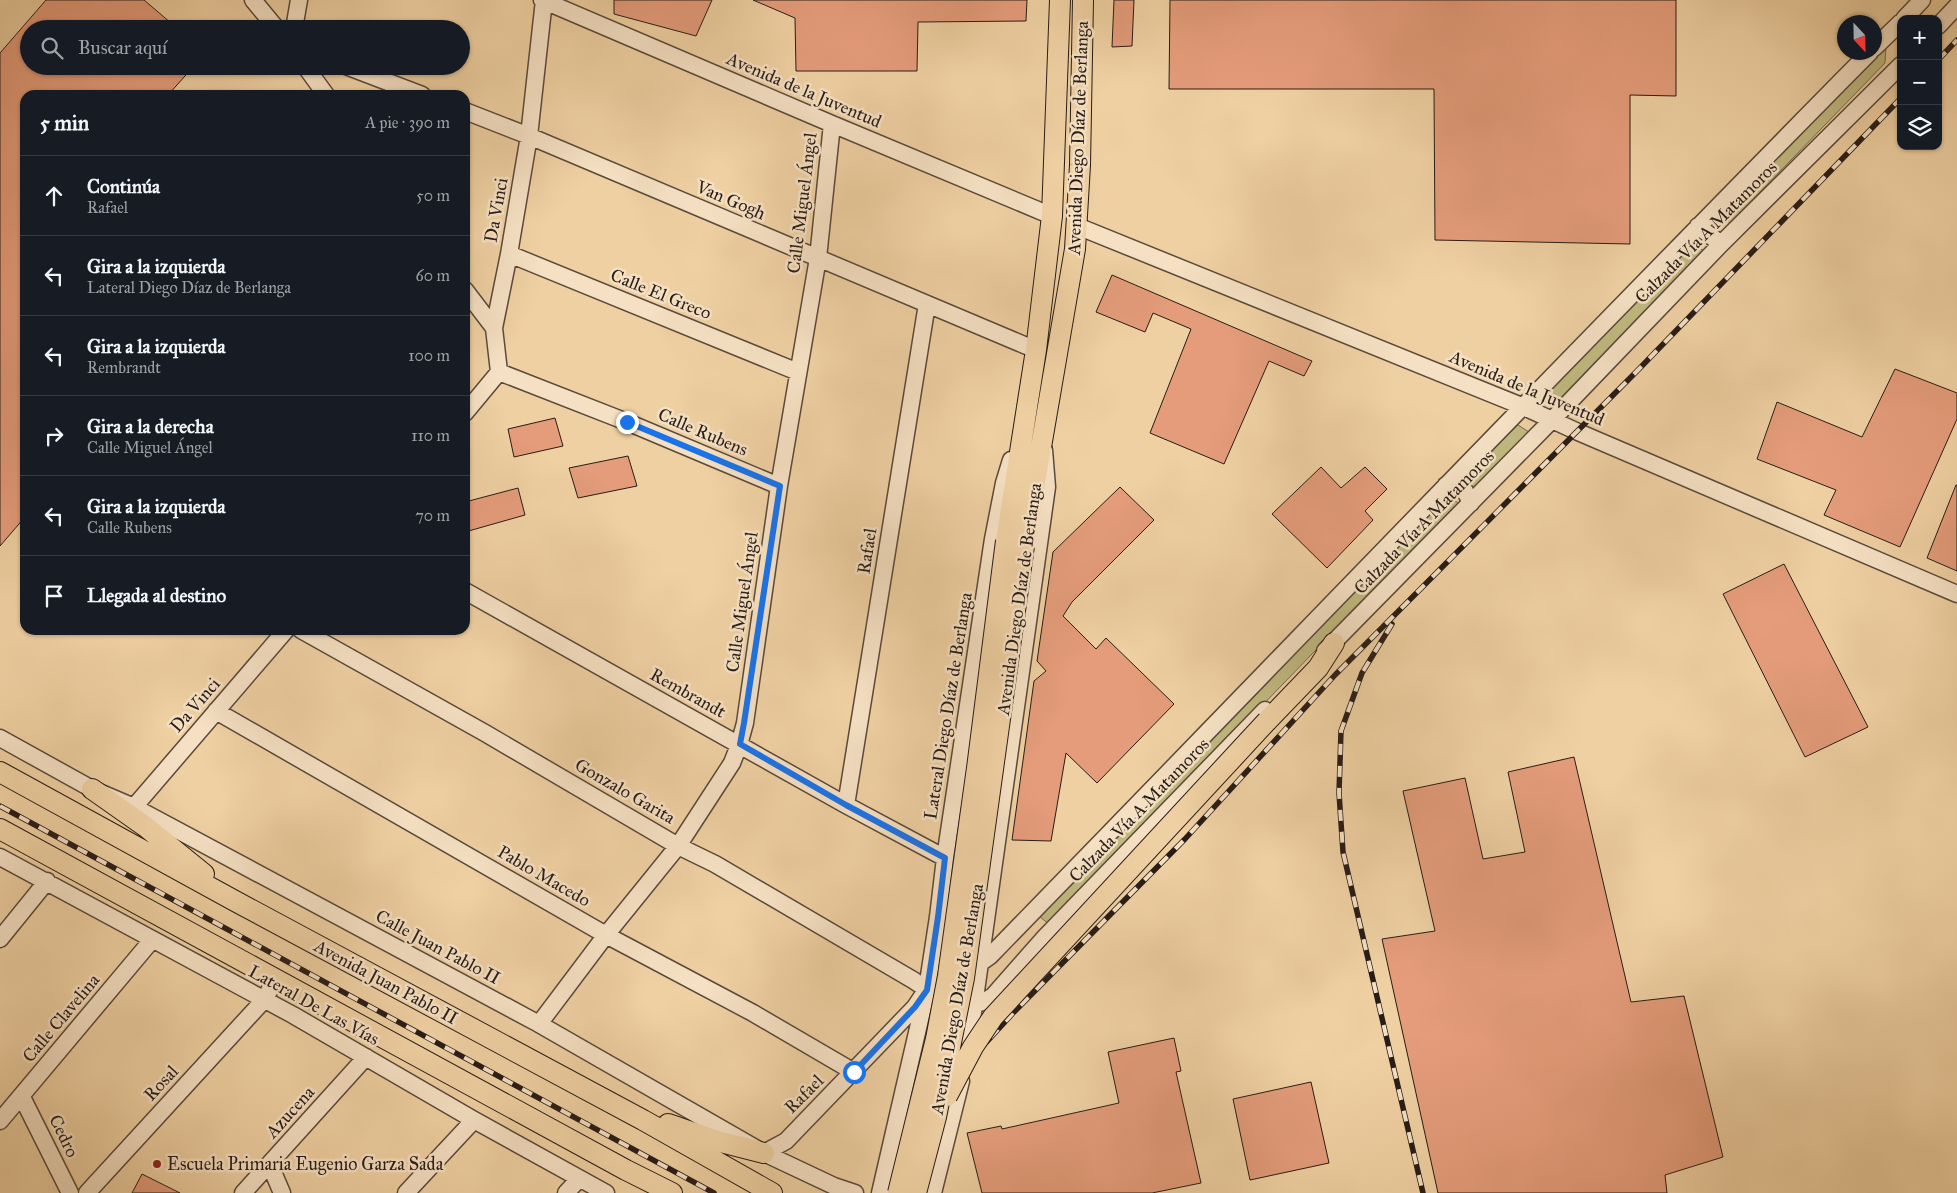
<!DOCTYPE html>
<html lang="es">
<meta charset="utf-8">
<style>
:root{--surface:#171b24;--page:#242831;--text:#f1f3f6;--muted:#9ea1a6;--line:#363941}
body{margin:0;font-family:"IM FELL Great Primer",serif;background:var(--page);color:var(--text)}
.controls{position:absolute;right:15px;top:15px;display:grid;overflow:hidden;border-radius:10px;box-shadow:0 1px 4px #0004}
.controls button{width:45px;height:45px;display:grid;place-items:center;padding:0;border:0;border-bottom:1px solid var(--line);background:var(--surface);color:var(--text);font:25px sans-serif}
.compass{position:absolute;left:1837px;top:15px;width:45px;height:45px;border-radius:50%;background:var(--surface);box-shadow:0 1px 4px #0004;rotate:158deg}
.stop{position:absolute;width:15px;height:15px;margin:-11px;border:4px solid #1a73e8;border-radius:50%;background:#fff}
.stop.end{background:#1a73e8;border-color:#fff;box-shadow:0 1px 5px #0008}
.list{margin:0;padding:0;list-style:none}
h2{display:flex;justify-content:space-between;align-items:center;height:65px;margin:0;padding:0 20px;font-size:21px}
h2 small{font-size:16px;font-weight:400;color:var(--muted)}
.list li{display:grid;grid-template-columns:32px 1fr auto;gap:15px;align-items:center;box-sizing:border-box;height:80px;padding:0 20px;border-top:1px solid var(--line)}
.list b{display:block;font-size:19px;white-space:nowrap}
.list p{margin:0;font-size:16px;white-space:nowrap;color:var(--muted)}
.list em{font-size:16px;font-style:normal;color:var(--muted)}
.icon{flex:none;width:28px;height:28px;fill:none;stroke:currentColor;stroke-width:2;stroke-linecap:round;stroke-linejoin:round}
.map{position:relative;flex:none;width:1957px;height:1193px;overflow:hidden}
.search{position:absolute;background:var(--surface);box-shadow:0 1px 4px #0004;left:20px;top:20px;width:450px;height:55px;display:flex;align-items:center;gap:12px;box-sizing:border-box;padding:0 18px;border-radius:28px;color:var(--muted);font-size:19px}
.panel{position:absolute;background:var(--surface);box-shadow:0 1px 4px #0004;left:20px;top:90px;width:450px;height:545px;border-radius:15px}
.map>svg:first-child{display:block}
.green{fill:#c0b980;stroke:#746a4c}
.building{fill:#e49c7a;stroke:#281c17}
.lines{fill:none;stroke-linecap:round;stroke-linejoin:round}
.minor-casing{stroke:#5a493a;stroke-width:19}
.major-casing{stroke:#281c17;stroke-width:22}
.minor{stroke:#f5e0c3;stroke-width:16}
.major{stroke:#efd0a2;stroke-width:20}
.rail-casing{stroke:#281c17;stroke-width:5.5}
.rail{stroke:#f5e0c3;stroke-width:4;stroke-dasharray:11;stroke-linecap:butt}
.major-bridge-casing{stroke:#281c17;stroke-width:22;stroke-linecap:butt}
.major-bridge{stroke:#efd0a2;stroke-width:20}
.route{stroke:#1a73e8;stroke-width:6}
.poi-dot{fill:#8f2418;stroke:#f5e0c3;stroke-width:2}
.labels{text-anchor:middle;stroke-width:5;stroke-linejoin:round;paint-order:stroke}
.street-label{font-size:18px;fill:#281c17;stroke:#f5e0c3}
.poi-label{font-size:18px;fill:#281c17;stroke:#f5e0c3;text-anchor:start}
</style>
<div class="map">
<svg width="1957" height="1193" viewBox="0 0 1957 1193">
<rect width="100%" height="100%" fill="#efd0a2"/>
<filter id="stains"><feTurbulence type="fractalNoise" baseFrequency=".004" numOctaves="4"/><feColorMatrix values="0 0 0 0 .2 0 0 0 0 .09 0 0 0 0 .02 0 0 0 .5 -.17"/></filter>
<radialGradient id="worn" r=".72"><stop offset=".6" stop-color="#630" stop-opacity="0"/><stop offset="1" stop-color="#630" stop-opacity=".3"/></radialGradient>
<path class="green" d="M1886,46L1885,63L1730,223L1720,215Z
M1692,243L1704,251L1553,408L1541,399Z
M1518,425L1529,432L1470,491L1459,482Z
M1448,495L1458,503L1050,925L1039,916Z"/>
<path class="building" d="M46,0H144L178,29H29V66H194L168,95H25V517L0,546V53Z
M614,0H712L696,36L614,14Z
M753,0H1027L1026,21L918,22L917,71H796L795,18Z
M1114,0H1134L1132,46L1112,47Z
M1170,0H1676V96L1630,95V244L1435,240L1434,89H1169Z
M1112,275L1312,361L1304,376L1269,361L1224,464L1150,433L1191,329L1153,313L1145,332L1096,312Z
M1895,369L1957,393V419L1900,547L1824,515L1836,490L1757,459L1777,402L1862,437Z
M555,418L563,446L514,457L508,429Z
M628,456L637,486L578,498L569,468Z
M1321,467L1341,488L1365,467L1387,489L1365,511L1373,520L1327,568L1272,514Z
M1956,485H1957V571L1927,558Z
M1120,487L1154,520L1072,602L1063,616L1096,649L1106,638L1174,704L1097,783L1066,753L1051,841L1012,840L1034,681L1046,671L1037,661L1053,552Z
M518,488L525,515L465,532V502Z
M1784,564L1868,727L1805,757L1723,594Z
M1574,757L1631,1002L1684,996L1723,1157L1665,1175L1667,1193H1438L1382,939L1435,931L1403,791L1465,778L1483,859L1525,852L1508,772Z
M1174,1038L1181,1071L1176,1072L1201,1183L1152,1193H982L967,1133L1001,1126L1002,1129L1119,1103L1108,1052Z
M1311,1082L1329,1163L1250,1180L1233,1099Z
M142,1174L180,1193H132Z"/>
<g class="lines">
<defs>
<path id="minor" d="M253,0L277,29
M542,0L832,124L1052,216
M1904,19L1922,0
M1938,26L1957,6
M294,29L299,0
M1874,48L1901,22
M305,66L326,95
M346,66L422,95
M465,111L529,136L1036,350
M1077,226L1524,407L1578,432L1957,594
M1698,226L1721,244
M509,254L798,372
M465,290L494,328
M499,372L627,422L779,486
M465,413L499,372L494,328L509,254L529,136L544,0
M1446,485L1465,491L1471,503
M465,591L846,805L945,858
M301,630L485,733L678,846L715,864L913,980C937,996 965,1017 993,996L1045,937L1265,710
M1325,651L1552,420L1721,244L1901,65
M216,711L606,935L753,1013L854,1072
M0,738L92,789L134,807L539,1024L764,1153L834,1186L855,1193
M846,805L927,304
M134,807L286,630
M0,857L293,1015L474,1120L606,1193
M0,939L47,881
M958,979L990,956C1283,655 1574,351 1870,52
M539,1024L606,935L678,846L732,763L739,745L745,723L779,486L818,258L832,124
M967,1055L1047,487L1044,450
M22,1097L70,1193
M0,1121L152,940
M764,1153L786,1141L915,1007L923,995
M270,1165L282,1193
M87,1193L264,1000L276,979
M243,1193L366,1057
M406,1193L474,1120
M566,1193L579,1179
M880,1193L927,989L938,917L945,858L993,539L1004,483L1011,460
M933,1193L961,1081"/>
<path id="major" d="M1006,541L1036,350L1052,216L1060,0
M1024,546L1075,249L1080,165L1083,0
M1267,721L1318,668L1334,643
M0,772L235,901L643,1120L772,1193
M92,789L146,827L204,874
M0,829L626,1170L672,1193
M668,1124L717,1141L764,1153"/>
</defs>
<use href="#minor" class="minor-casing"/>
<use href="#major" class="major-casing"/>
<use href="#minor" class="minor"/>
<use href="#major" class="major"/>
<defs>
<path id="rail" d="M1938,60L1957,40
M1392,624L1362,673L1341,731L1339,793L1343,852L1423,1193
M0,806L714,1193
M961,1070L1014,1012L1185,839L1335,675L1639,369L1901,98"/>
</defs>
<use href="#rail" class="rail-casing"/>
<use href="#rail" class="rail"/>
<defs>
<path id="major-bridge" d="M947,1096L973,1047L993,1017L1267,721
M898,1193L936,1039L948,976L977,768L1006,541
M916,1193L936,1117L964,978L1024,546"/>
</defs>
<use href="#major-bridge" class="major-bridge-casing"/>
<use href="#major-bridge" class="major-bridge"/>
</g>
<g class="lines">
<path class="route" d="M627,422L780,486L744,723L740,744L846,805L945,858L938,917L927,990L915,1007L854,1072"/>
</g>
<circle class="poi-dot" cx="157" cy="1164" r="5"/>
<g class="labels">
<g class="street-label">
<text transform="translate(804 90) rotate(23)" y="6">Avenida de la Juventud</text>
<text transform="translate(1078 138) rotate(-88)" y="6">Avenida Diego Díaz de Berlanga</text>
<text transform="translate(731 200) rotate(23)" y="6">Van Gogh</text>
<text transform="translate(802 203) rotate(-83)" y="6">Calle Miguel Ángel</text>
<text transform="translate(496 210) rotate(-80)" y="6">Da Vinci</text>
<text transform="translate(1706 232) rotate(-45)" y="6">Calzada Vía A Matamoros</text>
<text transform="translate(661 294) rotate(22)" y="6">Calle El Greco</text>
<text transform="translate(1527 388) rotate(23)" y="6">Avenida de la Juventud</text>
<text transform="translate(703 432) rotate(23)" y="6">Calle Rubens</text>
<text transform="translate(1424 522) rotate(-46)" y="6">Calzada Vía A Matamoros</text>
<text transform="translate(867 551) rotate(-81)" y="6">Rafael</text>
<text transform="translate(1019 599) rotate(-82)" y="6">Avenida Diego Díaz de Berlanga</text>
<text transform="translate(742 602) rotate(-82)" y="6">Calle Miguel Ángel</text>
<text transform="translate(688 693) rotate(29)" y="6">Rembrandt</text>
<text transform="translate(195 705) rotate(-49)" y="6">Da Vinci</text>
<text transform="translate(948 706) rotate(-81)" y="6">Lateral Diego Díaz de Berlanga</text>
<text transform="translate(625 791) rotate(30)" y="6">Gonzalo Garita</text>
<text transform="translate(1139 810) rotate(-46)" y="6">Calzada Vía A Matamoros</text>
<text transform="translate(544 876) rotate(30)" y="6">Pablo Macedo</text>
<text transform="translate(438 947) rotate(28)" y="6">Calle Juan Pablo II</text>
<text transform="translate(386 982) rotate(28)" y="6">Avenida Juan Pablo II</text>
<text transform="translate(957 999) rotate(-80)" y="6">Avenida Diego Díaz de Berlanga</text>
<text transform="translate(314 1005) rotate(29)" y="6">Lateral De Las Vías</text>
<text transform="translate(61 1018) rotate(-50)" y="6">Calle Clavelina</text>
<text transform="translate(161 1083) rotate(-47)" y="6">Rosal</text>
<text transform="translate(804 1094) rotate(-45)" y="6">Rafael</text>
<text transform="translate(290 1112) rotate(-48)" y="6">Azucena</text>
<text transform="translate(64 1136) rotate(64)" y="6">Cedro</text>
</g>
<g class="poi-label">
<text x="167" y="1170">Escuela Primaria Eugenio Garza Sada</text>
</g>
</g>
<rect width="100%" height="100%" filter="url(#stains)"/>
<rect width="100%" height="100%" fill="url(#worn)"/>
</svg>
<div class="controls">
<button>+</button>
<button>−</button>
<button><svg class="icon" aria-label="layers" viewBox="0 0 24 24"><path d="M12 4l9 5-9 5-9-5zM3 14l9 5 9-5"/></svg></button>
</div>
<svg class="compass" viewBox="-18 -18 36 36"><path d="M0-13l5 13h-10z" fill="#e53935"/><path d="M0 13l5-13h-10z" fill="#9ea1a6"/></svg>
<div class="stop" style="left:854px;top:1072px"></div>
<div class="stop end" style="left:627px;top:422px"></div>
<div class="search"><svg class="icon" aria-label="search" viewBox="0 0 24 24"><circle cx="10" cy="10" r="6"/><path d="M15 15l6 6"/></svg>Buscar aquí</div>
<section class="panel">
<h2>5 min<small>A pie · 390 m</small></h2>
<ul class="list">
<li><svg class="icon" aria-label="ahead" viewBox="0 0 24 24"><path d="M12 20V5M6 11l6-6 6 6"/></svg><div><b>Continúa</b><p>Rafael</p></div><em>50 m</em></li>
<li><svg class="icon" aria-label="left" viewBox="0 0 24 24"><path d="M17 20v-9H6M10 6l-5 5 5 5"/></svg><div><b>Gira a la izquierda</b><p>Lateral Diego Díaz de Berlanga</p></div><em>60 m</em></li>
<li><svg class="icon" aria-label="left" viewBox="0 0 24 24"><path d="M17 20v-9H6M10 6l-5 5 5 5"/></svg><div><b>Gira a la izquierda</b><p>Rembrandt</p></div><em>100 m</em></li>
<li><svg class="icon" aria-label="right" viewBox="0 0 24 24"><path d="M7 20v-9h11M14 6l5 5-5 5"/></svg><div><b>Gira a la derecha</b><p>Calle Miguel Ángel</p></div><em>110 m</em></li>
<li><svg class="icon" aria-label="left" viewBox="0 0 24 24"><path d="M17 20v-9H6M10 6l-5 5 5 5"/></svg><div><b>Gira a la izquierda</b><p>Calle Rubens</p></div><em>70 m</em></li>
<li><svg class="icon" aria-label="arrive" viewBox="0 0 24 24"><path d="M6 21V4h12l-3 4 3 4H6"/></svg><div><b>Llegada al destino</b></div></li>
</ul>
</section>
</div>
